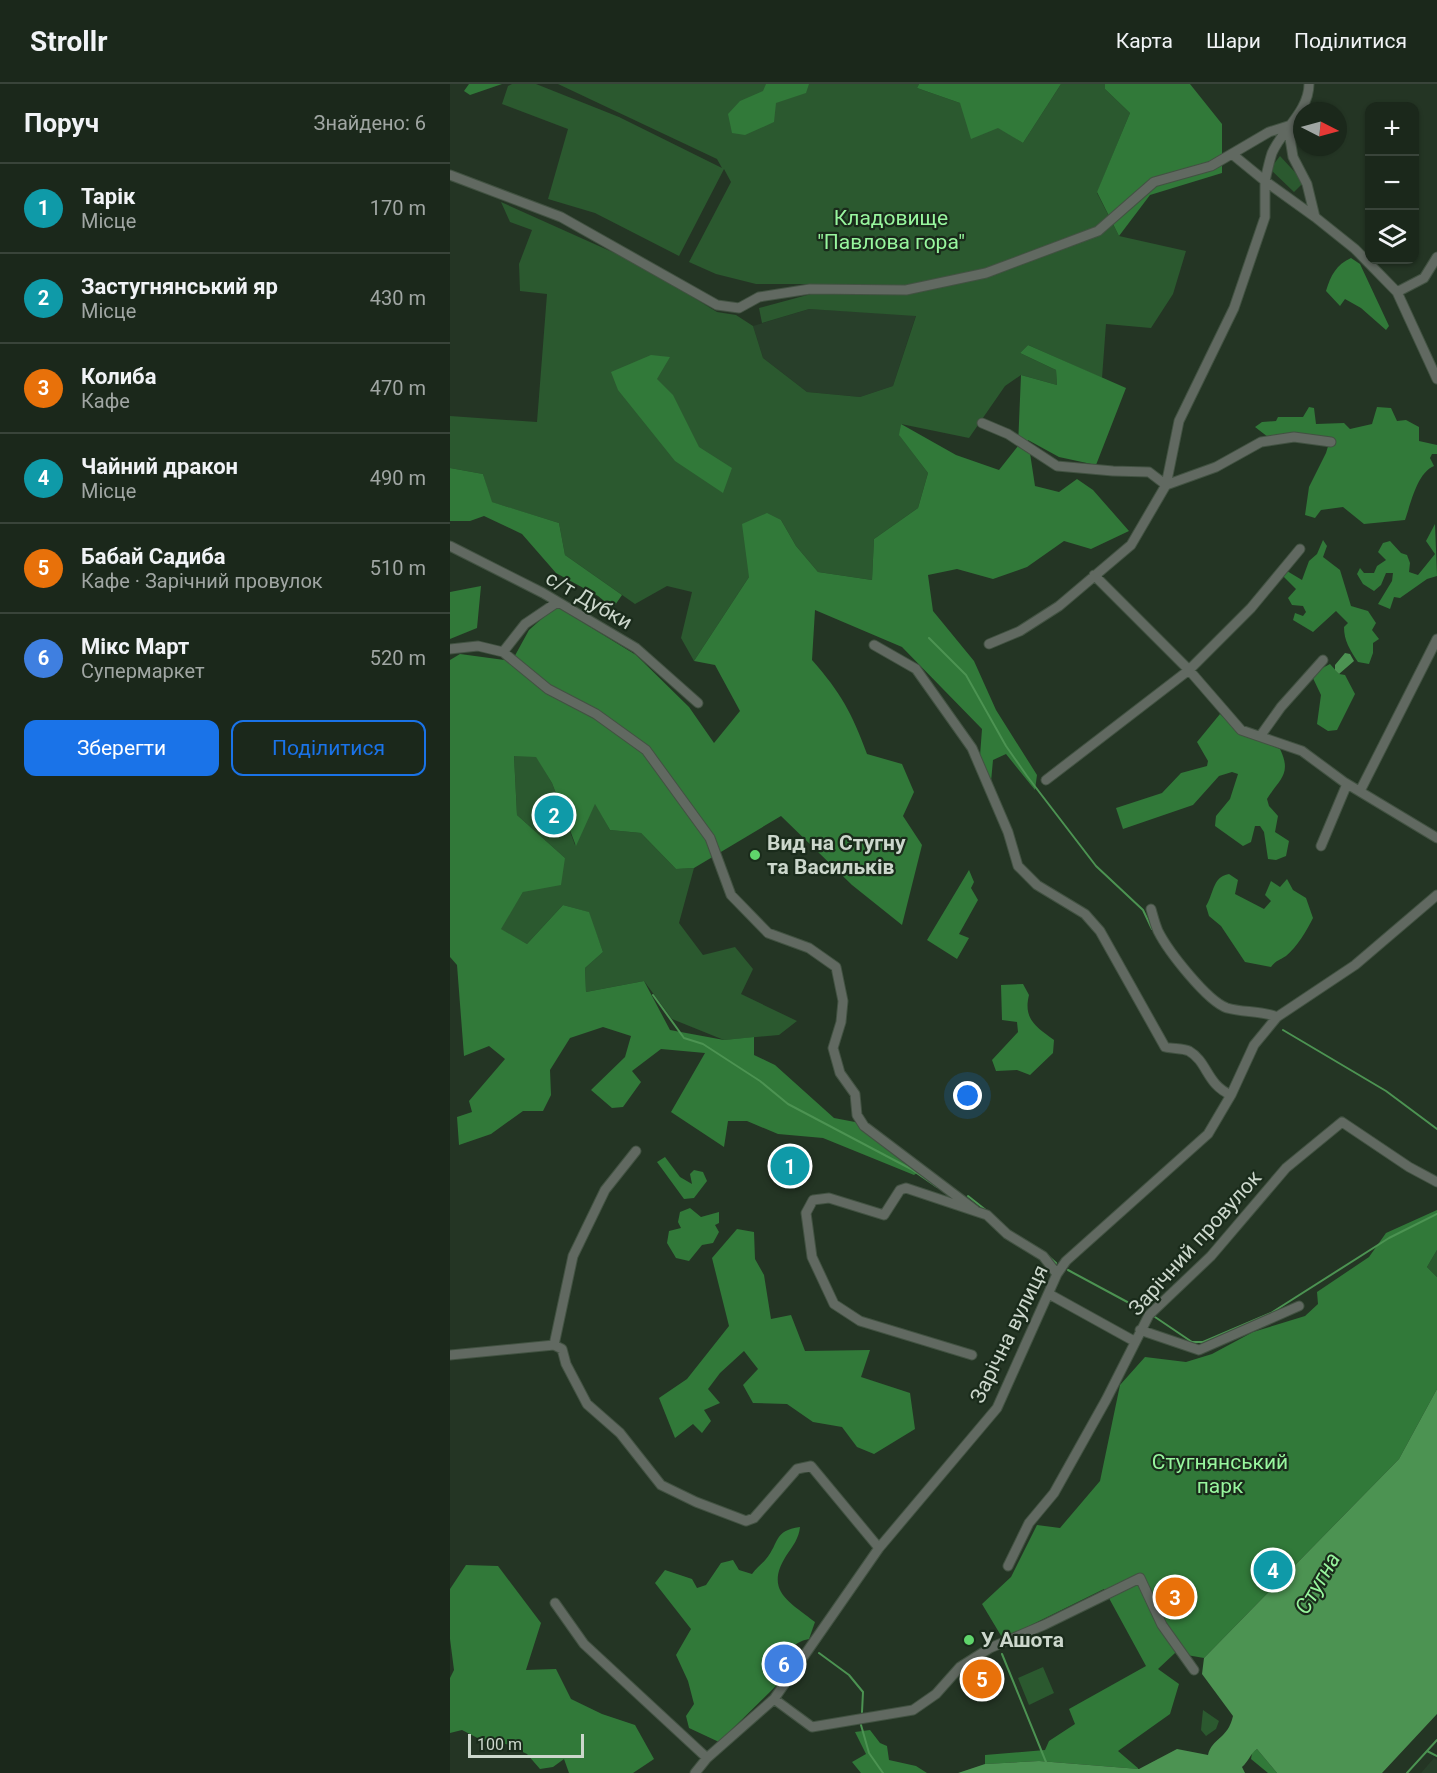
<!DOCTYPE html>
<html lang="uk">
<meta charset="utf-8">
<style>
:root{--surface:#1b281b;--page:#283428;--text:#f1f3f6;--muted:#a0a6a3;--line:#39443a;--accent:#1a73e8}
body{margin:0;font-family:Roboto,sans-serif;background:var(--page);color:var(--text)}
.controls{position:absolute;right:18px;top:18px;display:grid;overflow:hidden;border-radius:12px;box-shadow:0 2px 4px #0004}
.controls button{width:54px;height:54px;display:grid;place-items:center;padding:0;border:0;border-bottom:2px solid var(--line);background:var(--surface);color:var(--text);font:30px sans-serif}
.compass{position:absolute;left:843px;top:18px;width:54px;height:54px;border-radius:50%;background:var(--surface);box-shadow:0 2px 4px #0004;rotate:96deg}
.scale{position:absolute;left:18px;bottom:15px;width:116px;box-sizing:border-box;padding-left:6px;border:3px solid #ccd7cc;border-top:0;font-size:16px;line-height:21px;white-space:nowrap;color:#ccd7cc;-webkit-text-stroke:4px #1a2b1b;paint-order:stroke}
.you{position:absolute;left:518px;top:1012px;width:21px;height:21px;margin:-15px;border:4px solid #fff;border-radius:50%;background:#1a73e8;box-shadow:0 0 0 9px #1a73e833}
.badge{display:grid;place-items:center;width:39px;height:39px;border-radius:50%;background:var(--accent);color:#fff;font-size:20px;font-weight:700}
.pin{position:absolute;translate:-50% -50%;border:3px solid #fff;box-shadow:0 2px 6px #0006}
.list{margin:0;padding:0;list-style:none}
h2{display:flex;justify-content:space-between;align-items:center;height:78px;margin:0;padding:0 24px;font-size:26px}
h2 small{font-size:20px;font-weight:400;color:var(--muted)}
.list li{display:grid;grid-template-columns:39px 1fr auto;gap:18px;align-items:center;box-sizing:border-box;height:90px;padding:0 24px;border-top:2px solid var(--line)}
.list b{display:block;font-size:22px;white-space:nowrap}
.list p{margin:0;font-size:20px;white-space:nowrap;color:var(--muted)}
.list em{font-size:20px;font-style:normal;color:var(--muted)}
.actions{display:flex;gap:12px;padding:18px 24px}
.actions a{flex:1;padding:14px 0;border:2px solid var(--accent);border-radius:12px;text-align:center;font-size:21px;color:var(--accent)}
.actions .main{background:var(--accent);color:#fff}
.icon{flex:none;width:33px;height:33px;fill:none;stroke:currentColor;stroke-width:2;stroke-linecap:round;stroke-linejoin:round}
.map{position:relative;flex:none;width:987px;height:1689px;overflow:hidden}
header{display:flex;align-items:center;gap:36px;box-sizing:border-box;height:84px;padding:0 30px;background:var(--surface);border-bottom:2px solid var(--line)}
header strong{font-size:28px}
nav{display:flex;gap:33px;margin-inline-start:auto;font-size:21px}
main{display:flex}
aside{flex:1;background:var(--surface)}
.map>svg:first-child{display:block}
.built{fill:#283f2a}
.green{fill:#2b592f}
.forest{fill:#317939}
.water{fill:#4c9352}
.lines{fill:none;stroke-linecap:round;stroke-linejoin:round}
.stream{stroke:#4c9352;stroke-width:2}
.minor-casing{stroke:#425242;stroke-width:11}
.minor{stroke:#616961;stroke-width:9}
.poi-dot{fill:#5fd56b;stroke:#1a2b1b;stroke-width:2}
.labels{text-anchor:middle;stroke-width:4.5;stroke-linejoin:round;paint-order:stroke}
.park-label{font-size:21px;fill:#98f69e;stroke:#1a2b1b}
.street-label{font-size:21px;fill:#ccd7cc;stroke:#1a2b1b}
.poi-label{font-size:21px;font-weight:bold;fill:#ccd7cc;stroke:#1a2b1b;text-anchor:start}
.water-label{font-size:22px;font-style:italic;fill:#97f59d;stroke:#1a2b1b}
</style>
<header>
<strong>Strollr</strong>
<nav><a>Карта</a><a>Шари</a><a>Поділитися</a></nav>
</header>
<main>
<aside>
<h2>Поруч<small>Знайдено: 6</small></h2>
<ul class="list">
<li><span class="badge" style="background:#0f9aa8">1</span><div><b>Тарік</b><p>Місце</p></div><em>170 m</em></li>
<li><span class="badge" style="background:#0f9aa8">2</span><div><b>Застугнянський яр</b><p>Місце</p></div><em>430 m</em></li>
<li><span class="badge" style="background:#e8710a">3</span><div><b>Колиба</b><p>Кафе</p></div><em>470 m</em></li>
<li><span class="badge" style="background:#0f9aa8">4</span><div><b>Чайний дракон</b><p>Місце</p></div><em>490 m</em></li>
<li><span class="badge" style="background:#e8710a">5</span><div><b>Бабай Садиба</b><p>Кафе · Зарічний провулок</p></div><em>510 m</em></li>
<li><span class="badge" style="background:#3f7fe0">6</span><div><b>Мікс Март</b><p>Супермаркет</p></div><em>520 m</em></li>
</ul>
<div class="actions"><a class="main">Зберегти</a><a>Поділитися</a></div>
</aside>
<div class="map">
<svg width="987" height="1689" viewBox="0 0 987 1689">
<rect width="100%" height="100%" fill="#243524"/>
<path class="built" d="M359,225L466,231L443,302L410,313L357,308L313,274L303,242Z
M984,1674L987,1676V1689H971Z"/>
<path class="green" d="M62,0H86L169,33L272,84L267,75L108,0H469L467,4L510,19L573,59L611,0H655V5L680,29L647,109L669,152L736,167L723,210L701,244L656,240L652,294L578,261L570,269L606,286L607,301L571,291L555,302L519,354L451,340L450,352L478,389L468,424L424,455L422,496L368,488L346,462L331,436L299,493L244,577L231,554L242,508L217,502L185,520L115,471L109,439L41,418L33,390L0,384V332L87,338L97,210L70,207L69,180L82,146L60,138L51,118L189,180L267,228L286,231L303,242L313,274L357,308L410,313L443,302L466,232L359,225L312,239L309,224L361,210V200H306L266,190L239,178L281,98L274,85L229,172L145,129L98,115L118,45L52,20L58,2Z
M830,72L854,98L844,108L820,85Z
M64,671L86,672L102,699L125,761L145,719L160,746L191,749L226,785L244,784L229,839L253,871L285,863L303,885L291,910L347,937L329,951L274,956L222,935L194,897L136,908L135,884L153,868L138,828L113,821L77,860L50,845L73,808L115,774L67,731Z
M987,1166V1193L977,1183Z
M593,1583L604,1609L579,1621L568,1594Z
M753,1626L769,1637L766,1645L756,1652L751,1646Z"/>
<path class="forest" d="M19,0H52L20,11L14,7Z
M316,0H359L356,9L326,19L324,38L295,51L282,49L278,30L290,17L313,7Z
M469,0H611L573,59L548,44L521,55L510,19L467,4Z
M655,0H740L772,40V89L700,111L669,152L647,108L680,29L655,5Z
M901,174L910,180L939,242L936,246L911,224L895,215L890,222L876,207C881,191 886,181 901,174Z
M578,261L676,304L646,381L609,373L578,356L585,402L609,408L627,395L643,406L679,447L641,465L614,457L577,483L543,495L507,485L478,491L483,527L524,577L546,626L587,691L585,706L556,670L543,676L541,698L530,672L532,645L452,563L365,526L362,576C391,609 402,629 417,670L452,680L464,708L453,732L472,761L452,841L402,801L331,732L244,784L226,785L191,749L160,746L145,720L126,762L102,699L86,673L64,672L67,731L115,774L111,801L73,808L51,845L77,860L113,821L139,828L153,868L135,884L136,908L194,897L220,946L274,956L304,953V971L325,981L384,1034L405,1038L470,1087L464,1091L373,1054L328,1050L297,1037H278L274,1063L221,1028L255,969L211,965L182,987L191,998L173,1023L162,1024L141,1006L175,973L181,952L153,943L120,954L100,986L101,1011L93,1027H73L41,1050L9,1061L7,1033L22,1028L19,1017L55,975L39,962L14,972L7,881L0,873V576L10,570L62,577L79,546L106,522L186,571L239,623L264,659L290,627L265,581L244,577L299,493L292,440L317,429L331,436L346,462L368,488L422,496L424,455L468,424L478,389L449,351L451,340L506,371L549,386L568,362L571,291L607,301L606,286L570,269Z
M201,271L220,273L207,295L223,311L249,363L282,384L273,409L225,377L168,306L161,288Z
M859,323L864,324L866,340L894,339L900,345L922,340L927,323L941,324L947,337L956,336L969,343V357L987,361V370H982L980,374L984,382C967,389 961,419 955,436L914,440L893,423L871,426L865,434L855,431L859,403L876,369L879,359L818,353L805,343L812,338L826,337L828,333H853Z
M0,380V384L33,390L42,418L109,439L115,471L172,511L163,524L148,512L106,489L72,450L34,432L20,437H0Z
M985,440L987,492L977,495L950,514L944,513L940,525L928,520L942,497L943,489H936L931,501L924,507L913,500L907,490L910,484L914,489H924L927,482L936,476L928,468L933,459L940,457L951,469L957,471L960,479L959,488L968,491L985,470L976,457Z
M873,456L877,462L873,473L890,486L901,522L918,527L926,539L922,546L929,555L923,559V569L919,580L908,578C900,566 894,557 894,543L898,539L886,527L863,548L843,536L845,529L853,532L856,528L853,522L842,521L838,514L846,505L833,492L837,487L852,496L859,477L867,470Z
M31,502L27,544L0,555V508Z
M880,580L889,590L895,591L905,610L887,646L878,647L867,640L871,611L861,590Z
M770,630L790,649L830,665C842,690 830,694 817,715L819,722L828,732L825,748L839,757L836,772L826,776L818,775L814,748L810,742H805L801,758L793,762L765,742L766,732L780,715L788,690L782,688L769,692L743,721L673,745L666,724L712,709L731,689L757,682L758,677L747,658Z
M519,786L524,798L521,804L528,816L509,850L519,854L507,875L477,856Z
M779,790L788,796L785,810L814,825L821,817L815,811L821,797L830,803L837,795L843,806L856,814L863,834C857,846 847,863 836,872C830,876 826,876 821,883L795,878L771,842L759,832L756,822C764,810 762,793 779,790Z
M573,900L579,911C573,935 586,943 604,956L603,969L580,991L567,986L546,987L542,976L568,948L567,938L552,936L551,901Z
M215,1073L230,1093L242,1100L240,1090L244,1086L253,1088L257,1097L244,1114L234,1115L207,1078Z
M240,1124L251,1133L269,1128V1139L265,1141L269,1148L263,1159L252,1161L239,1177L226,1174L217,1159L219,1147L231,1144L228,1138L230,1128Z
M987,1126V1166L977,1183L987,1193V1305L949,1375L754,1574L725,1569L708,1585L729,1600L720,1630L668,1667L689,1685L589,1677L535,1680V1671L595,1666L599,1657L625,1640L619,1625L696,1582L654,1505L553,1555L532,1520L561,1493L587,1441L610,1444L650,1397L670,1301L695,1273L736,1278L762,1270L803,1248L855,1232L868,1220L867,1208L919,1173L936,1149Z
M287,1145L304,1148L305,1175L314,1191L321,1235L341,1231L355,1267L420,1266L411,1293L460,1309L465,1345L424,1370L407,1363L392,1343L363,1338L337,1320L303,1319L293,1301L308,1285L294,1267L270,1289L258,1305L270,1319L254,1326L261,1337L252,1349L243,1340L225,1354L209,1314L237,1295L279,1242L262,1174Z
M350,1443C349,1454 343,1462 336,1472C314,1507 340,1518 365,1538L359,1555C342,1558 335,1571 325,1585L328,1600L269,1658L239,1644L236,1632L244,1620L238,1597L226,1571L241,1545L205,1499L215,1486L242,1495L247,1504L256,1501L271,1479L283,1476L289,1486L302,1490C306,1484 312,1480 316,1475C330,1458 323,1447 350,1443Z
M16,1481L48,1482L91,1539L76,1586L106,1585L121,1615L152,1630L185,1641L204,1675L183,1689H119L114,1675L103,1683L90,1685L77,1670L56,1660L41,1661L12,1646L0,1649V1594L4,1586L0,1555V1505Z
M420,1646L430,1659L437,1662L439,1676L466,1682L477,1689H411L402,1678L416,1670L405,1648Z
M807,1665L827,1689H818L801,1675L802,1669Z"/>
<path class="water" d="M895,569L900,570L904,577L889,590L885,586V581Z
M987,1305V1630L932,1689H827L807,1665C800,1670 799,1677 792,1683L795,1689H508L535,1680L589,1677L689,1685L727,1665L758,1671C762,1654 778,1655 783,1632L752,1590L754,1574L949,1375Z"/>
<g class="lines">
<path class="stream" d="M479,554L516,591L556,662L577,692L646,782L693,826L702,845
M203,911L234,954L253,960L310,997L338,1020L461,1085L487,1103
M752,911L762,919
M833,946L936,1007L987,1045
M518,1112L537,1127
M597,1171L606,1179
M618,1186L694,1227
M705,1233L742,1258H753L821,1229L939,1154L987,1130
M369,1569L399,1591L413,1608L412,1628
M552,1570L596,1678
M411,1641L419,1669L433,1689
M977,1667L987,1672
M957,1689L987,1656"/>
<defs>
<path id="minor" d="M859,0C859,27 832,46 822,69C819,78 817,88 815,97L865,133
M838,42L843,73L857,100L865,133L905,165L947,208L987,295
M0,91L111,133L267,221L289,224L309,213L360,205L456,206L536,189L648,147L704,98L761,82L819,48L838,42
M947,208L974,194L987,173
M532,339L558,350L607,382L663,387L699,388L716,401
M716,401L766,383L811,358L844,353L881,358
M0,462L93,509L186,564L248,619
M644,491L739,586L791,646L852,667L894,698L987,754
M539,560L570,547L609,522L681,461L716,401L729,337L784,224L815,133V97L782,70
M424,561L466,585L522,664L558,748L568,782L587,801L635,830L650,847L715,963C723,965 733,964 739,967C758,978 756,1000 781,1011
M0,565L28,562L53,568L75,540L106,519
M53,568L98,605L146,630L196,666L260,754L281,811L318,849L359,864L386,883L393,917L391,938L383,964L390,989L405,1010L407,1031L414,1042L525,1126
M811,651L831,623L873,576
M596,696L739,586L801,524L850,465
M910,707L987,555
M871,762L897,700
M701,825C703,832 705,840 708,847C718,867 757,917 777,924C794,929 810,926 827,933
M599,1210L684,1257
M690,1246L749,1266L849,1222
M104,1261L123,1172L155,1106L186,1067
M0,1271L104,1261L112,1265L116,1280L137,1320L170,1349L211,1401L246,1418L296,1437L304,1434L347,1385L361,1382L429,1464
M522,1271L410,1237L384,1220L362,1173L356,1129L363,1116L379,1114L434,1131L450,1106L456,1104L537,1131L557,1150L593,1172L607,1190
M558,1482L579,1439L604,1409L656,1316L699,1231L761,1172L836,1084L892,1038L959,1083L987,1098
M105,1519L134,1560L257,1674
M324,1615L362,1643L463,1626L486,1610L510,1583L540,1564L594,1541L690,1494L712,1541L744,1586
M245,1689L257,1674L324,1615L429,1464L547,1324L607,1190L616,1177L758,1050L781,1011L804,961L827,933L905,881L987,811"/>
</defs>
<use href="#minor" class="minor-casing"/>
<use href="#minor" class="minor"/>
</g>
<g class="poi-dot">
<circle cx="305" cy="771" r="6"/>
<circle cx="519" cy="1556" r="6"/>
</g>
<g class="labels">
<g class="park-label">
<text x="441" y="141">Кладовище<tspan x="441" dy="24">"Павлова гора"</tspan></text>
<text x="770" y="1385">Стугнянський<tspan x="770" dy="24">парк</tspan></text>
</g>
<g class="street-label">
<text transform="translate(139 516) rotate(30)" y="7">с/т Дубки</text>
<text transform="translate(745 1159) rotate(-48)" y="7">Зарічний провулок</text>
<text transform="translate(559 1250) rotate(-64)" y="7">Зарічна вулиця</text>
</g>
<g class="poi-label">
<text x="317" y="766">Вид на Стугну<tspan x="317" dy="24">та Васильків</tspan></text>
<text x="531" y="1563">У Ашота</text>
</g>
<g class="water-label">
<text transform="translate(867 1499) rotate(-60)" y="8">Стугна</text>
</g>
</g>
</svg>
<div class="controls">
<button>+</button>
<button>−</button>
<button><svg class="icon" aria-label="layers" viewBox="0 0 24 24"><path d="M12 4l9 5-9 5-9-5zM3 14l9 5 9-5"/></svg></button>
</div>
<svg class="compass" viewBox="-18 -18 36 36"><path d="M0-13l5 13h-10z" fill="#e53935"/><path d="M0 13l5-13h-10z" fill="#a0a6a3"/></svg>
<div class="scale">100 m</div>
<div class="you"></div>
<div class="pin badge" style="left:340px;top:1082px;background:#0f9aa8">1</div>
<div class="pin badge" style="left:104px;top:731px;background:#0f9aa8">2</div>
<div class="pin badge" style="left:725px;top:1513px;background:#e8710a">3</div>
<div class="pin badge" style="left:823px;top:1486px;background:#0f9aa8">4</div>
<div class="pin badge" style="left:532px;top:1595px;background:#e8710a">5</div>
<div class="pin badge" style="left:334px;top:1580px;background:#3f7fe0">6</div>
</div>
</main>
